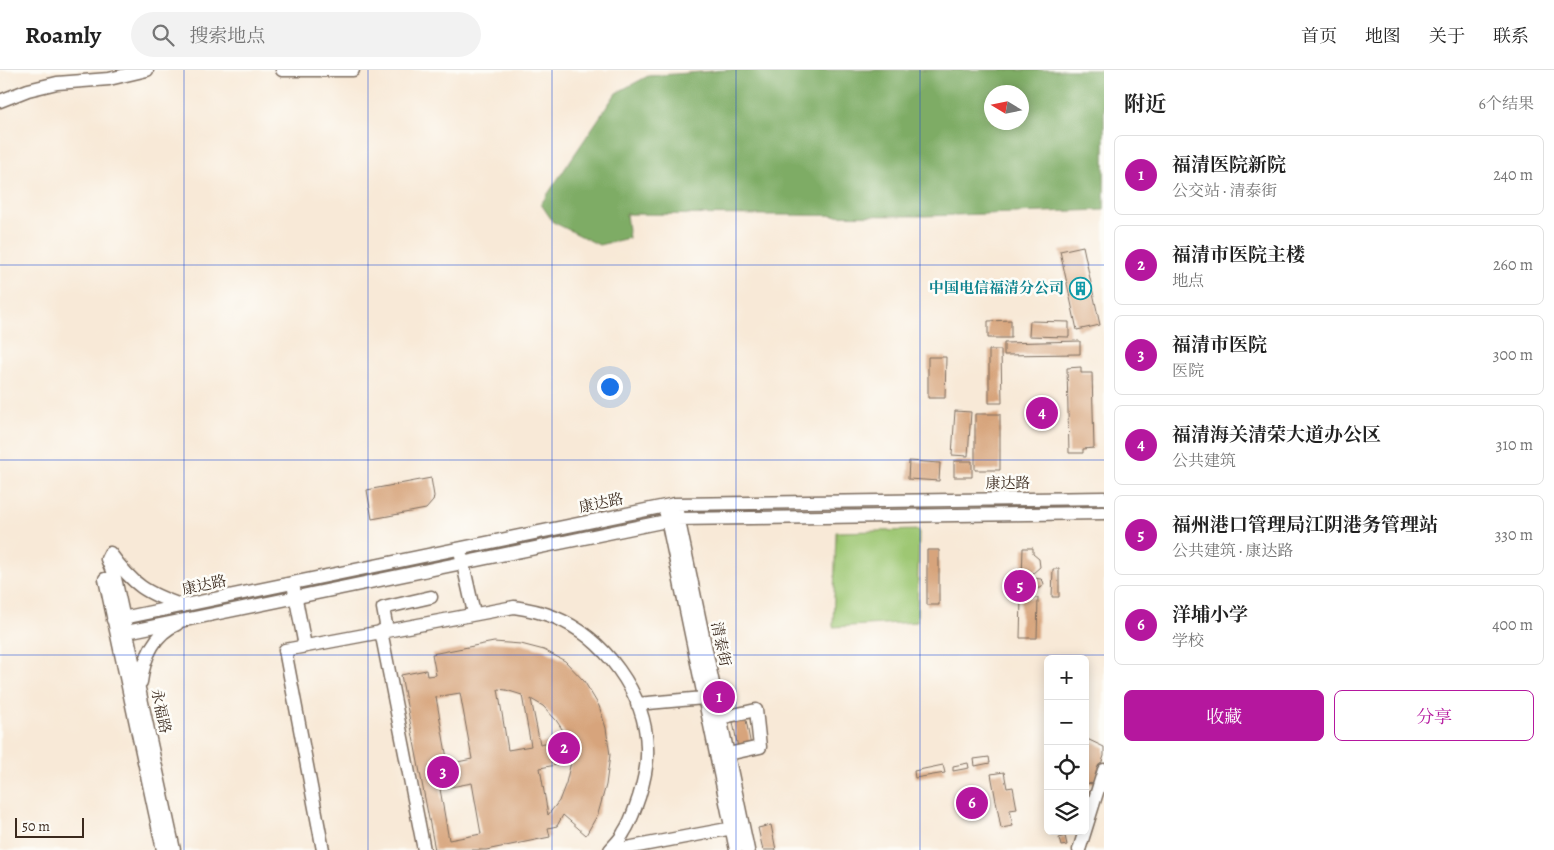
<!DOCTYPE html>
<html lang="zh">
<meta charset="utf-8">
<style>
:root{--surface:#fff;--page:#f2f2f2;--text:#222;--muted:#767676;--line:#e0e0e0;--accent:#b5179e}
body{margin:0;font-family:Alegreya,"Noto Serif SC",serif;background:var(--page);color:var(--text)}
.controls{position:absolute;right:15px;bottom:15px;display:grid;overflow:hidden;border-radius:8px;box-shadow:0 2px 12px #0003}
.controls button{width:45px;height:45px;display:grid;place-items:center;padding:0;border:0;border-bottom:1px solid var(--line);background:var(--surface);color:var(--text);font:25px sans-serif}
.compass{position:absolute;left:984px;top:15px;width:45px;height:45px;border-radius:50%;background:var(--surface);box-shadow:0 2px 12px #0003;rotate:280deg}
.scale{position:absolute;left:15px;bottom:12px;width:69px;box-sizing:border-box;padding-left:5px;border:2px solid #3b2a1e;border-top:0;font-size:14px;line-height:18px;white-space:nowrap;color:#3b2a1e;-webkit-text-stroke:4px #fdfcf7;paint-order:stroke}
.you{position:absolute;left:609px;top:316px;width:18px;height:18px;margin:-12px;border:4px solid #fff;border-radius:50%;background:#1a73e8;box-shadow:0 0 0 8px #1a73e833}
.badge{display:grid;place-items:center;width:32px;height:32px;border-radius:50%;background:var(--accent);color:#fff;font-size:16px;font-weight:700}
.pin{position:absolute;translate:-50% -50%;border:2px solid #fff;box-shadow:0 1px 5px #0006}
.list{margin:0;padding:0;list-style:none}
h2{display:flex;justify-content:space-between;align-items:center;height:65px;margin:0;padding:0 20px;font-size:21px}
h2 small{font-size:16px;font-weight:400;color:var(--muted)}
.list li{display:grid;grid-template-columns:32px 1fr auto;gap:15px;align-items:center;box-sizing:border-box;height:80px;margin:0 10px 10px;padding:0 10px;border:1px solid var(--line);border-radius:8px}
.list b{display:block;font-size:19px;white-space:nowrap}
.list p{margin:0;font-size:16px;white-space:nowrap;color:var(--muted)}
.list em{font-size:16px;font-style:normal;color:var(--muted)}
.actions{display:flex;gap:10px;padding:15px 20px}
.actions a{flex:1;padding:11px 0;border:1px solid var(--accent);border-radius:8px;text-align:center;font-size:18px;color:var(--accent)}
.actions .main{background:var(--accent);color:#fff}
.icon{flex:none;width:28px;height:28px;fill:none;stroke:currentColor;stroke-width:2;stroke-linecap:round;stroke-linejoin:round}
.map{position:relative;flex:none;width:1104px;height:780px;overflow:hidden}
header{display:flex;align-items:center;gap:30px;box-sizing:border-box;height:70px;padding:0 25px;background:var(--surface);border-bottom:1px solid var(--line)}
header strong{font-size:24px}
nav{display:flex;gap:28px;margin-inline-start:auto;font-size:18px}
.search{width:350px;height:45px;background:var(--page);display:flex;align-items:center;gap:12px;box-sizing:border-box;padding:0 18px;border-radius:28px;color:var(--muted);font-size:19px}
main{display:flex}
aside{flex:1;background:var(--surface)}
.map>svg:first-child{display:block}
.green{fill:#9ec773;stroke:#6c7848}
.forest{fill:#7eac65;stroke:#5c6b42;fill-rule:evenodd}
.building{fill:#d7a47c;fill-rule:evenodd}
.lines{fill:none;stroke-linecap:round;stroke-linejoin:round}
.minor-casing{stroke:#7d6d5f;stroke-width:15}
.minor{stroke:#fff;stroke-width:12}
.grid{fill:none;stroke:#1d4ed8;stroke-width:1;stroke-opacity:0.55}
.labels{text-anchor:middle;stroke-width:5;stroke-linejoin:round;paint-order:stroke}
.culture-label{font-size:15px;font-weight:bold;fill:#0d838f;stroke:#fdfcf7;text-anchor:end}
.street-label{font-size:15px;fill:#3b2a1e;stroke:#fdfcf7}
</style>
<header>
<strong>Roamly</strong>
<div class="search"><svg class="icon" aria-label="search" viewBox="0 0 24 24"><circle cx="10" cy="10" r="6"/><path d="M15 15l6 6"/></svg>搜索地点</div>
<nav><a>首页</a><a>地图</a><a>关于</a><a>联系</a></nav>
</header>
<main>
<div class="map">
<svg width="1104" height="780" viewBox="0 0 1104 780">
<rect width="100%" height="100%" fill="#fdfcf7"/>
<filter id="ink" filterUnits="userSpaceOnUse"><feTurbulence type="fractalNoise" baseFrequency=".02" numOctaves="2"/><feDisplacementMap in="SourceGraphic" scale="10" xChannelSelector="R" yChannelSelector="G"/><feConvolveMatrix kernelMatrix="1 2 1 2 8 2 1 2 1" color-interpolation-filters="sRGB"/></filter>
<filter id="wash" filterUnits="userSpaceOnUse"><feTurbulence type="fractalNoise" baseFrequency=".0096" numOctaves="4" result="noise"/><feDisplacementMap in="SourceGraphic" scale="20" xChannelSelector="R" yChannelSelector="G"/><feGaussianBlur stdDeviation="1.12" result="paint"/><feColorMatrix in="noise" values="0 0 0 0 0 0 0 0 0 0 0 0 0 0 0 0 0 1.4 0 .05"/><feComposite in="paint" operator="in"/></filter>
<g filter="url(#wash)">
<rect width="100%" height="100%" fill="#f8e9d7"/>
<path class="green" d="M919,460L917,552L833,557L836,462Z"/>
<path class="forest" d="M727,0H1104V140L925,146L626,144L629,168L599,175L553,152L541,134L616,23L648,6ZM992,22H1022V52H992Z"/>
<g id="blocks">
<path class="building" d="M1083,176L1100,255L1077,260L1060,181Z
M1011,250V268H988V251Z
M1030,251L1069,252V267L1029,266Z
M1080,271V284L1004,285V273Z
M989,280H1001L1002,333H989Z
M928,287H946L945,328H928Z
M1081,297V303H1092L1094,378L1083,379V383H1069L1067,298Z
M955,341L971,342L968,386L952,385Z
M975,344H1000V400H975Z
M909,391L940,393L939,411L908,409Z
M954,391H972V407H954Z
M431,408L434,426L433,431L426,439L372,449L367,420Z
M1023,478H1033V484L1039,489L1040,497L1032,504V508L1041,509L1043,511L1044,514L1041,518L1019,519L1020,508H1022Z
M927,480H939V535H927Z
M1053,499H1059V527H1052Z
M1021,528H1038L1037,568H1020Z
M494,572L521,574L544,580L565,591L584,611L599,636L606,658L610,685L606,715L598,744L586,765L563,745L557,756L548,758L550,767L486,780H435L401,605L426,600L427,606L436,605L432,584ZM498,619L506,620L522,625L531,676L508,680ZM460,623L472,689L448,694L436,627ZM531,629L543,636L556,650L568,668L540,674ZM571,692L566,713L559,731L548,745L540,698ZM472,713L481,764L449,770L440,719Z
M746,650L751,676L738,678L733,652Z
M1085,668L1104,677V686L1094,714L1085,713Z
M989,687L990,693L975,696L974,689Z
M968,693L969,698L953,701V696Z
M943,695L945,703L915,708L914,701Z
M1004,702L1007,718L1013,717L1017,739L1010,740L1013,756L1001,758L991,704Z
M1085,721L1091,722L1085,740Z
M771,755L776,780H763L758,758Z
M1065,766L1067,775L1061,776L1059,768Z"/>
</g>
</g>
<g filter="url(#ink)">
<use href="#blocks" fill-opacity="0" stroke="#7d6d5f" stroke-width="1"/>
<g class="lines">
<defs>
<path id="minor" d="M282,0H353
M0,31L28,20L57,13L109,9L147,0
M677,442L748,780
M666,444L736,780
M110,483L107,489L115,508L105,509L163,780
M110,483C134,516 146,523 183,536
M461,485L474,543
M115,508L174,780
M294,519L305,576
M113,550L675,434L1104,428
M387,560L383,538L431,527
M381,561L424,780
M117,564L676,449L1104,443
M141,612C144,588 154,564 177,554
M637,634L704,628
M720,648L756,640L760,677L728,684
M323,780L285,580L514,537C528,539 541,542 554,547C604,567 646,624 647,678C648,694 644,711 639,727C635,738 631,752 624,762C621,769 615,774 610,780
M616,780L738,757
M1079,780L1104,700"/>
</defs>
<use href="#minor" class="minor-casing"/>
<use href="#minor" class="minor"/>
</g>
</g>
<path class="grid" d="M184,0V780M368,0V780M552,0V780M736,0V780M920,0V780M0,195H1104M0,390H1104M0,585H1104"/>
<defs>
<symbol id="building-ring" viewBox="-11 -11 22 22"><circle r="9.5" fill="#fdfcf7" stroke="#0f9aa8" stroke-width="1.5"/><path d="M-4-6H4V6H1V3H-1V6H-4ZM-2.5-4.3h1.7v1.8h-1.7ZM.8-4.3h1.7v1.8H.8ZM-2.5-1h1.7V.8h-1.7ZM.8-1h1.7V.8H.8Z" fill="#0f9aa8"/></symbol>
</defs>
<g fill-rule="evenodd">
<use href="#building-ring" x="1068" y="206" width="25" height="25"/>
</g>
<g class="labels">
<g class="culture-label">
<text x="1064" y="223">中国电信福清分公司</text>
</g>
<g class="street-label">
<text x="1008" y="418">康达路</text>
<text transform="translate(601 433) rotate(-12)" y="5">康达路</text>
<text transform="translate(204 515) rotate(-12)" y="5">康达路</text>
<text transform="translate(721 574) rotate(78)" y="5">清泰街</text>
<text transform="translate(161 641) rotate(78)" y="5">永福路</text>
</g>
</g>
</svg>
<div class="controls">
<button>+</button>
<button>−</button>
<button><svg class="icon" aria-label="locate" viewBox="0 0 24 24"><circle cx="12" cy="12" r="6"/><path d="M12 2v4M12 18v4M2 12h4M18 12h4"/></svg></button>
<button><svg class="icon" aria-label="layers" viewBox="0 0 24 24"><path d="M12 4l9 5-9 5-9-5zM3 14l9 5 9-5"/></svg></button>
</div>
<svg class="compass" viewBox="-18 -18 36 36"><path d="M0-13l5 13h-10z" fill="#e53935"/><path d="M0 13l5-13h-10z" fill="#767676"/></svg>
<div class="scale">50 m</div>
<div class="you"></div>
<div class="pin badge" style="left:719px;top:627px">1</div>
<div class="pin badge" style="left:564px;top:678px">2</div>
<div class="pin badge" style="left:443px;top:702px">3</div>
<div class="pin badge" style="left:1042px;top:343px">4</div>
<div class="pin badge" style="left:1020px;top:516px">5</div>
<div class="pin badge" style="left:972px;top:733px">6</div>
</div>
<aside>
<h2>附近<small>6个结果</small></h2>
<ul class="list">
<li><span class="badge">1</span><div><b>福清医院新院</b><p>公交站 · 清泰街</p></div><em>240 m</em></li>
<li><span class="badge">2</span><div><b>福清市医院主楼</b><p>地点</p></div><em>260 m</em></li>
<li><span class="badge">3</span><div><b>福清市医院</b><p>医院</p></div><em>300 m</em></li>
<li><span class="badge">4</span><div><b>福清海关清荣大道办公区</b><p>公共建筑</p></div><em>310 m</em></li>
<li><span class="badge">5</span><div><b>福州港口管理局江阴港务管理站</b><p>公共建筑 · 康达路</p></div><em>330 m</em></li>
<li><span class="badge">6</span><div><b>洋埔小学</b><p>学校</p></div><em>400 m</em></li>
</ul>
<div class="actions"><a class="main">收藏</a><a>分享</a></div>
</aside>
</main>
